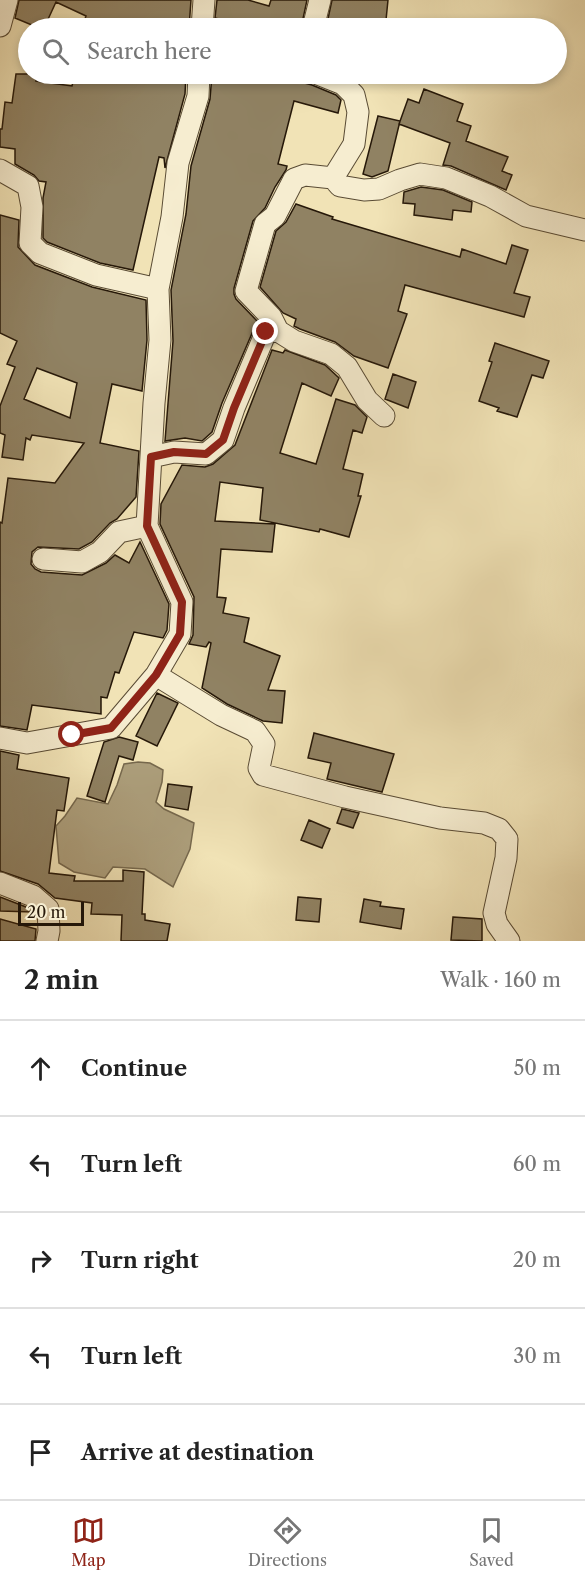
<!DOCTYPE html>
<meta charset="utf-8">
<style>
:root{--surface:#fff;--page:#f2f2f2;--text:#222;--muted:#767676;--line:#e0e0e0;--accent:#8f2418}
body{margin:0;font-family:"Libre Caslon Text",serif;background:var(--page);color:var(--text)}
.scale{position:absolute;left:18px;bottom:15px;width:66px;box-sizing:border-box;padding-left:6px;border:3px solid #261809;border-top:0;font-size:16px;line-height:21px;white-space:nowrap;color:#261809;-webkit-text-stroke:4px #f6edd0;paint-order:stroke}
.stop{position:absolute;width:18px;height:18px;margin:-14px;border:4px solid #8f2418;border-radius:50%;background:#fff}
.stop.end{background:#8f2418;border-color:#fff;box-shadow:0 2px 6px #0008}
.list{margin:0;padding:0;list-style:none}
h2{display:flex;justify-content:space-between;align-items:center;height:78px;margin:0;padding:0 24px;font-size:26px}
h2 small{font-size:20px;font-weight:400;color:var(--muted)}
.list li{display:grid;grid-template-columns:39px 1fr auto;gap:18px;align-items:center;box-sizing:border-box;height:96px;padding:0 24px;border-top:2px solid var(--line)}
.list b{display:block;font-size:22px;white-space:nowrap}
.list em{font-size:20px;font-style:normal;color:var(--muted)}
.icon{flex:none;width:33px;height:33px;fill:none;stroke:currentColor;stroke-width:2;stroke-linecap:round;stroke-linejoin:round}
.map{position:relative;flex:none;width:585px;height:941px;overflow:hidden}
.search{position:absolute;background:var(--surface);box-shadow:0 3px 9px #0003;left:18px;right:18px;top:18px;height:66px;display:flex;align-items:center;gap:15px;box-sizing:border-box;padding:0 21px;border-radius:33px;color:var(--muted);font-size:22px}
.sheet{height:558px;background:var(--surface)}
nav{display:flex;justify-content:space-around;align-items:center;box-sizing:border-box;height:84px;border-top:2px solid var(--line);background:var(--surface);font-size:16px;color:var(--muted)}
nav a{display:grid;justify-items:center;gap:3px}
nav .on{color:var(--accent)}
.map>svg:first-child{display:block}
.water{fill:#ac9e7b;stroke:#76684d;stroke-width:1.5}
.building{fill:#908263;stroke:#261809;stroke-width:1.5;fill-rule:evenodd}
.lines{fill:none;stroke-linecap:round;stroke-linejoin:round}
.street-casing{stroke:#594b34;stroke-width:23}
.street{stroke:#f6edd0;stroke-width:21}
.route{stroke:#8f2418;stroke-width:8}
</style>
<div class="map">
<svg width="585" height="941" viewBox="0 0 585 941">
<rect width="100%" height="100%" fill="#f1e3b6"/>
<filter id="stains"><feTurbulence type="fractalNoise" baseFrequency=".00333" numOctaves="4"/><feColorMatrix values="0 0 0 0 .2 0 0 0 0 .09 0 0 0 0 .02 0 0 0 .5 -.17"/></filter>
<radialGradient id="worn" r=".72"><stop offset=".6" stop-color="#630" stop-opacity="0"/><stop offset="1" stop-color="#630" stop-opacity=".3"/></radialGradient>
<path class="water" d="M138,762L150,763L163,770L162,782L156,802L164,809L194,823L190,849L173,887L145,869L113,867L105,878L74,872L59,863L56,826L65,816L77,798L108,804L117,785L124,764Z"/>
<path class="building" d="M19,0H191L189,28H82L86,16L56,2L44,28H39L15,18Z
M217,0H248L269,6L271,0H307L301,28H252L215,18Z
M332,0H388L386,20L369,19L367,28H326Z
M16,74H37L36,81L72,86L75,74H115L141,78L142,74H186L185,94L165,168L164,158L159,157L133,270L100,263L47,242L43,238V198L46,182L39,181L34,175L15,164V149L0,147V129H2L5,102L12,103Z
M212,74H294L293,80L312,85L336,95L341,100L338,113L294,101L278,164L287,166L286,170L275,187L265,208L253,221L234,288V294L236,299L257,321L256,324L222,403L212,432L202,441L185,438L165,441L173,341L171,290L186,214L191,166L210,99Z
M424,89L463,104L457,121L471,126L466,141L508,157L502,171L512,175L506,190L451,166L443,165L450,143L399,124L408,99L419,103Z
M378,116L400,121L388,171L372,177L363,174Z
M421,187L443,190L472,202L471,212L453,210L452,220L414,215L415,204L403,203L404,192Z
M296,204L333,217L332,219L460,257L462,249L506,264L512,245L528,250L514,293L530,297L524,317L405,285L398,311L407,314L388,368L354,356L335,342L300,329L294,326L296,319L283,313L260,287L276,231L286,222Z
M0,215L19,220L18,247L35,265L92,287L146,300L147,340L142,391L112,384L100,443L139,451L136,497L117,519L110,523L92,542L79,549L38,547L32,552L31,564L35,569L41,572L82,575L106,563L115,555L129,563L140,542L169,604L167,630L163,638L134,632L119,673L115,672L107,698L101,697V714L32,705L27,730L0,726V522L2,523L8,478L55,483L84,443L32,435L30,440L26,438L23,460L2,457L5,435L0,433V406L15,367L7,364L17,341L0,333ZM37,368L77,383L70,418L24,399Z
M495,343L549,361L543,378L532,375L517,417L497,411L499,408L479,401L492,362L489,361Z
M272,350L283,353L285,350L325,365L339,378L331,396L302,383L280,453L316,464L336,399L355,405L367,417L362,433L353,430L343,469L363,474L358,496H361L349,537L320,529L319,532L260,520L263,488L220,482L215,521L275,524L272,552L221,549L217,597L226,598L223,613L249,618L244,642L280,656L268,690L285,691L282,723L263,721L227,704L202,688L211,643L209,642L206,647L189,644L193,635L194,597L160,524L161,504L182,465L205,467L213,464L235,445Z
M393,374L416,382L408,408L385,399Z
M157,693L178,703L157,746L136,736Z
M314,733L394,754L382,792L327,779L331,763L308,758Z
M119,737L138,742L133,760L119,756L105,802L87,796L104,742Z
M0,751L19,755L17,769L69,778L64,811L57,810L49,873L75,876L74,881H123V870L144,872L142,914H145V920L170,924L167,941H121L122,915L91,914L92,903L55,898L38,884L0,871Z
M168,784L192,787L188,810L165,806Z
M342,809L359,813L353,828L337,823Z
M309,820L330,829L322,848L301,840Z
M0,897L26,907L32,912L0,911Z
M298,897L321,899L319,922L296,920Z
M364,899L381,902L380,906L404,909L401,929L360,922Z
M453,917L482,919V941L451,940Z
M0,919L36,929L35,941H0Z"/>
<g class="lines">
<defs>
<path id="street" d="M0,26L7,0
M202,28L204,0
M313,28L320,0
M318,74L343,84L354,95L358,112L354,144L333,178L340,186L364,190L379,189L400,180L420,174L446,178L490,196L526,216L585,230
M0,170L28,186L32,207L30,243L40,253L96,275L158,289
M333,178L305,175L294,179L275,216L265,224L246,291L271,317L278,331L294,341L331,354L347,367L367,400L384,416
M151,457L174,452L206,454L223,440L234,408L266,332L278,331
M43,559L82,562L100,552L119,532L147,526
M156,675L221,715L255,731L264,744L259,768L263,775L345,797L440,818L484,823L499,829L507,839L506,858L494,913L497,924L509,941
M0,738L27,743L111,728L156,675L180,634L182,602L147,526L154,403L160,340L158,289L172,217L178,163L198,96L199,74
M0,883L33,896L48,909L49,931L47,941"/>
</defs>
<use href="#street" class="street-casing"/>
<use href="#street" class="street"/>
</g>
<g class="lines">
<path class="route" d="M72,735L111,728L156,675L180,634L182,602L147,526L151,457L174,452L206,454L223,440L234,408L266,332"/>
</g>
<rect width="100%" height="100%" filter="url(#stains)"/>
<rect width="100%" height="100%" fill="url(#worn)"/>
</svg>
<div class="scale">20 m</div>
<div class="stop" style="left:72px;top:735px"></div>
<div class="stop end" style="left:266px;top:332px"></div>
<div class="search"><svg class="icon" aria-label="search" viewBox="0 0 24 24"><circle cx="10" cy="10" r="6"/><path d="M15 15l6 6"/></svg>Search here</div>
</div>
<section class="sheet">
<h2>2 min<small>Walk · 160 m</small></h2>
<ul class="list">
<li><svg class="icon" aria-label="ahead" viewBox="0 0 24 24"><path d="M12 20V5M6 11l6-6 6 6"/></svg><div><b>Continue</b></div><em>50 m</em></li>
<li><svg class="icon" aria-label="left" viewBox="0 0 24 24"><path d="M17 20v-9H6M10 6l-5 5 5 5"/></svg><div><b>Turn left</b></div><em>60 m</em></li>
<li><svg class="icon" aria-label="right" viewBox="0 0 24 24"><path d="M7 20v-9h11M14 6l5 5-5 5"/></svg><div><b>Turn right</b></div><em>20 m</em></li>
<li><svg class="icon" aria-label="left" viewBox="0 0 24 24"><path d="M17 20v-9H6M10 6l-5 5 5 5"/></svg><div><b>Turn left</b></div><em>30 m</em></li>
<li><svg class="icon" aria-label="arrive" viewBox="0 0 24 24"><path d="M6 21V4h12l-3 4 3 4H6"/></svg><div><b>Arrive at destination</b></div></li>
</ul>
</section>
<nav>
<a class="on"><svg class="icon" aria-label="map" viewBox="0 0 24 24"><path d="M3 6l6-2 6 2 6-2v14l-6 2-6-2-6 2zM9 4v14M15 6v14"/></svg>Map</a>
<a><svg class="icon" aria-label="directions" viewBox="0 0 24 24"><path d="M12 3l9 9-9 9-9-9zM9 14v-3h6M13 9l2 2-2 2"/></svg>Directions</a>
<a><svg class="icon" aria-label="saved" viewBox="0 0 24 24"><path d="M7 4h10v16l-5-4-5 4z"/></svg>Saved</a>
</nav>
